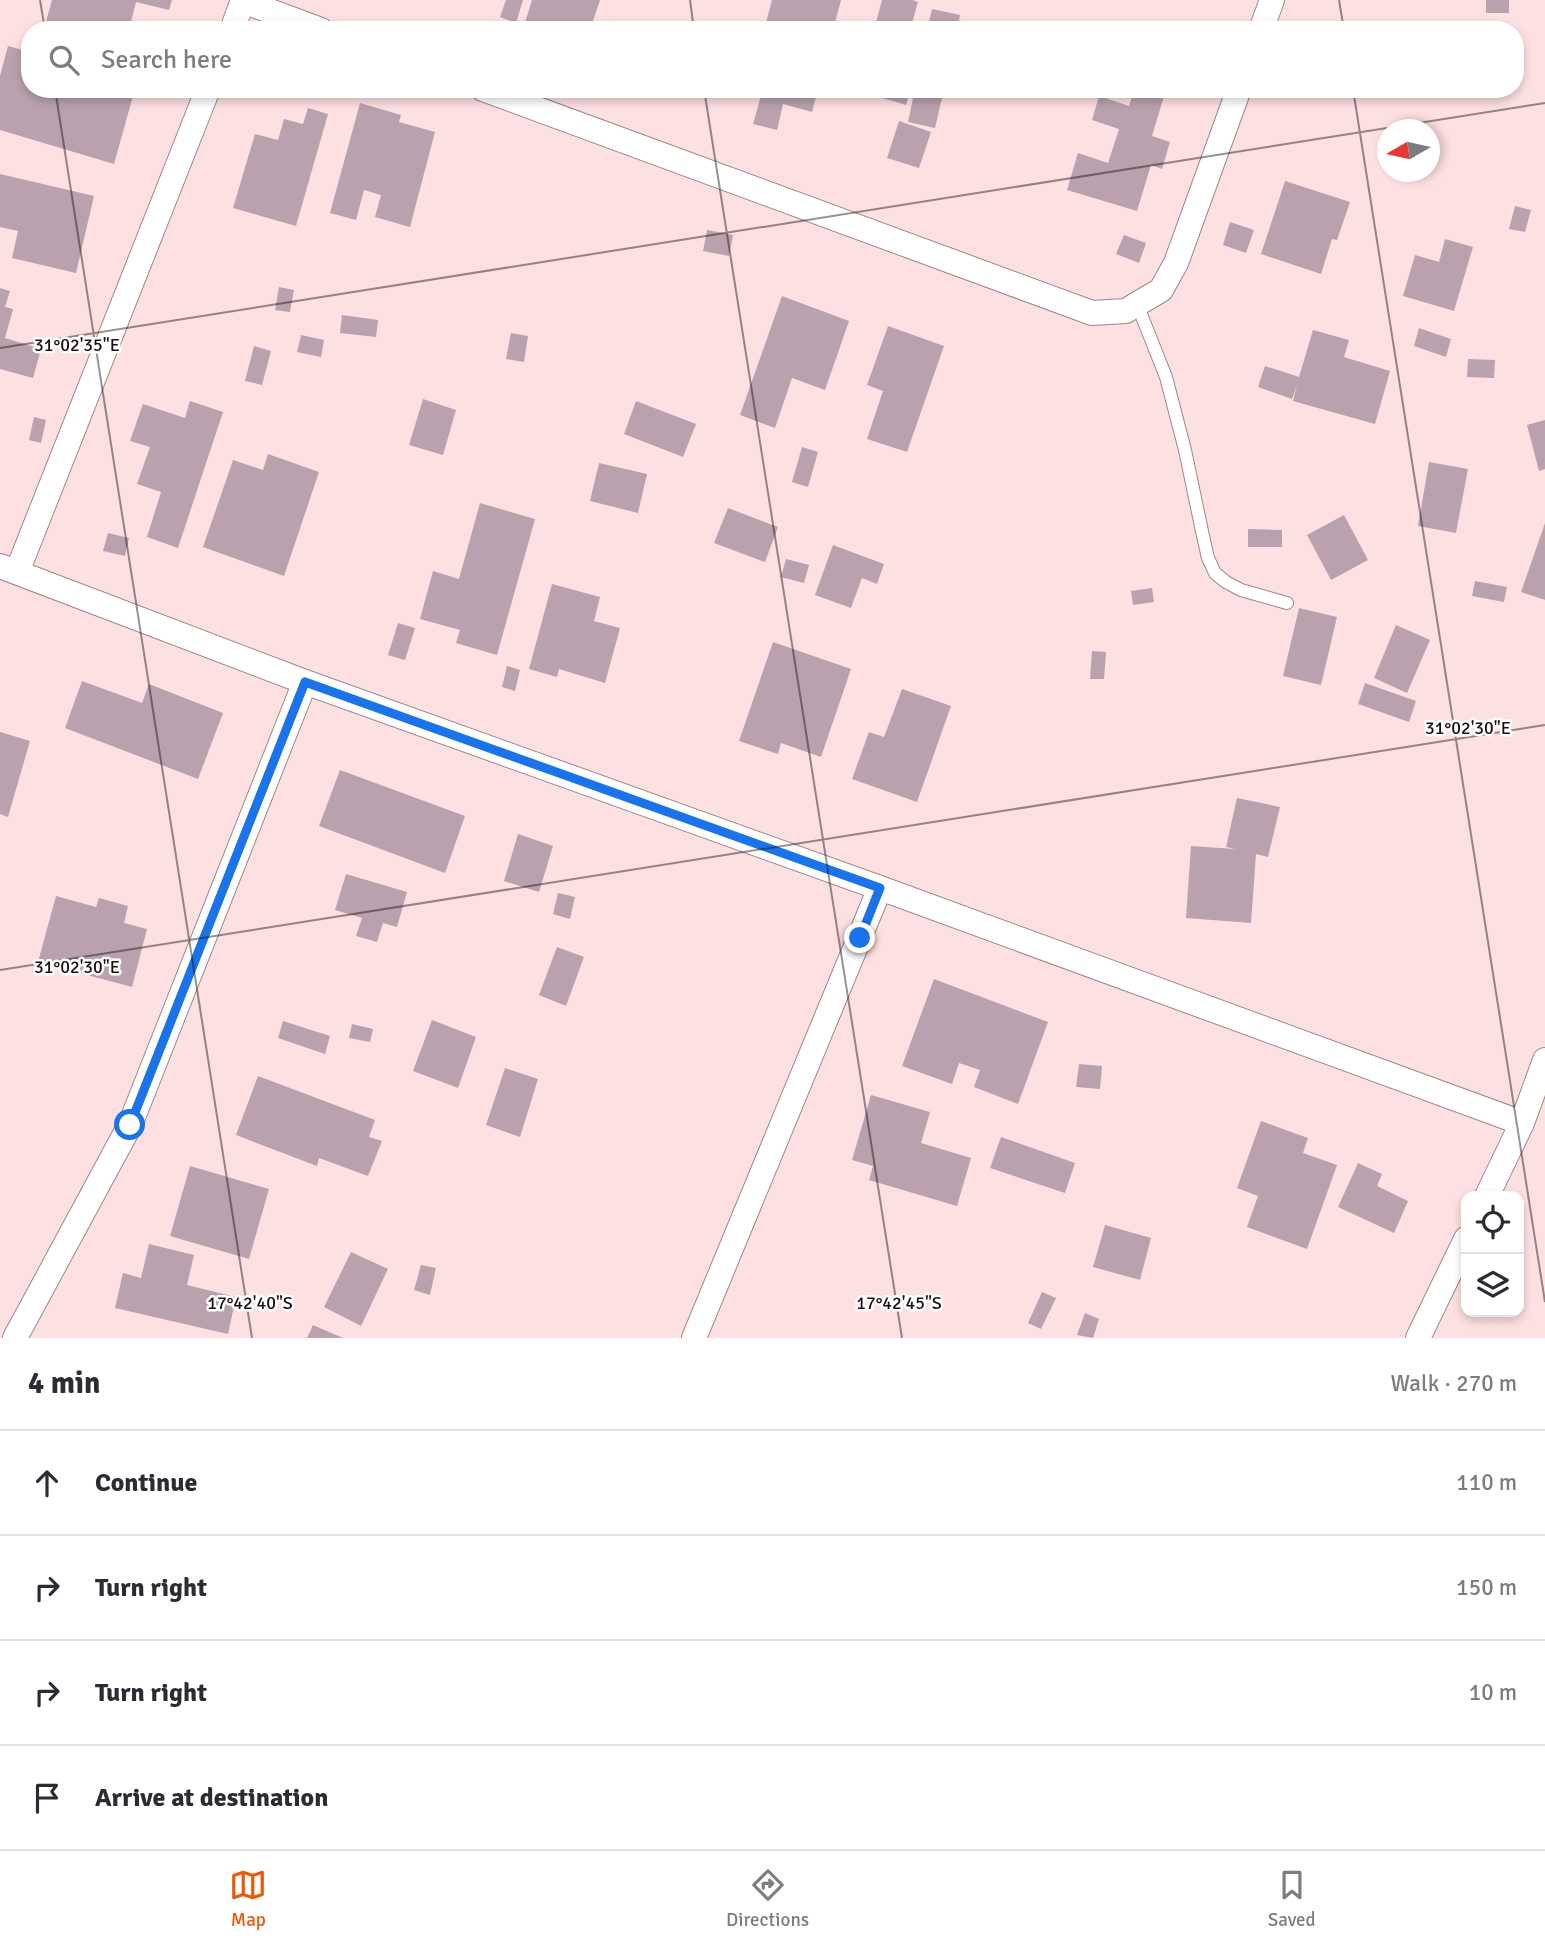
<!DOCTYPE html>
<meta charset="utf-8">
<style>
:root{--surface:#fff;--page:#f2f2f3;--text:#2b2b33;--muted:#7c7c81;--line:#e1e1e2;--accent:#ea580c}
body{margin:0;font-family:Signika,sans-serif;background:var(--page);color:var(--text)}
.controls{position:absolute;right:21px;bottom:21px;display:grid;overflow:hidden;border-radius:14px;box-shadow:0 4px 10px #0003}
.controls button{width:63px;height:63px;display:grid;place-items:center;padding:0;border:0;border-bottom:2px solid var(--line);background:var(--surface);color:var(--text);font:35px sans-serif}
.compass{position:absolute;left:1377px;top:119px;width:63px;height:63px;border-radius:50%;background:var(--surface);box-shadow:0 4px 10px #0003;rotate:261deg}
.stop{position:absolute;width:21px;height:21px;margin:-16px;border:5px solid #1a73e8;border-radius:50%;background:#fff}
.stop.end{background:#1a73e8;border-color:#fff;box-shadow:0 2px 7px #0008}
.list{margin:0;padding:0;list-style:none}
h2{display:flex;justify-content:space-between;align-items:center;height:91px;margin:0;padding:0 28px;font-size:30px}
h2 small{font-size:23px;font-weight:400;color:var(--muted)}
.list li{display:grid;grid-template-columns:46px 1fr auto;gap:21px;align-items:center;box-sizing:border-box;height:105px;padding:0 28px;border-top:2px solid var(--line)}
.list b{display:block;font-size:26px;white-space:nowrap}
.list em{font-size:23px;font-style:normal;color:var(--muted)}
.icon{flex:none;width:38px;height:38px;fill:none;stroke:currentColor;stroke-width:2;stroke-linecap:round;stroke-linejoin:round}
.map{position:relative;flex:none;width:1545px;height:1338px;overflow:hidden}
.search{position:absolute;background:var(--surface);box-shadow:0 4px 10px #0003;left:21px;right:21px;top:21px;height:77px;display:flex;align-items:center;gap:18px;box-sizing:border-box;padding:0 24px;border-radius:28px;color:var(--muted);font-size:26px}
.sheet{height:511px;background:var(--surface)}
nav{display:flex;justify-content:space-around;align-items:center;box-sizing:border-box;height:98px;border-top:2px solid var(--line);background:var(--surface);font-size:19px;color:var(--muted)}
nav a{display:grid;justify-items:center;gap:4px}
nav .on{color:var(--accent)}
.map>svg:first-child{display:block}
.building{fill:#b9a2ad}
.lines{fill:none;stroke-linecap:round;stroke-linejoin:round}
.lane-casing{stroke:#9f8688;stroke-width:14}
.street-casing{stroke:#9f8688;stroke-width:26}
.lane{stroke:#fff;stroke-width:12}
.street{stroke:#fff;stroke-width:24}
.route{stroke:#1a73e8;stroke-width:9}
.ticks{fill:none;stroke:#191010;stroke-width:2;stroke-opacity:0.45}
.ticks-label{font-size:18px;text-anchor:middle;fill:#191010;stroke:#fff;stroke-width:5;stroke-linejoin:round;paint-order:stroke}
</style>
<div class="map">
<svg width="1545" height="1338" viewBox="0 0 1545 1338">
<rect width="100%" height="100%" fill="#fde0e2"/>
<path class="building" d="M52,0H172L169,10L136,2L129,30H64L45,25Z
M506,0H523L516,23L500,17Z
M532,0H600L590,30H536L524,26Z
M772,0H841L833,30H764Z
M882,0H912L918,2L910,30H874Z
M1486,0H1509V13H1486Z
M932,9L960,15L957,30H927Z
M8,46L30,52V89H109L133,96L114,164L0,130V76Z
M755,89H818L812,112L783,104L777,130L753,124L762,92Z
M852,89H911L906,105Z
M915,89H944L935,128L908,122Z
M1134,89H1142L1164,96L1152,136L1170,142L1162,169L1151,165L1137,211L1067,190L1078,153L1108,163L1119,129L1092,120L1099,96L1129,106Z
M360,103L401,115L399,122L435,132L410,227L375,217L381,195L364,190L356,220L330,213Z
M308,108L328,114L296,226L233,208L255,134L278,140L284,119L303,124Z
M899,121L931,132L919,168L887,158Z
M0,174L94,196L76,273L12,258L18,231L0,227Z
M1285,181L1350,202L1337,240L1332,239L1321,274L1261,254Z
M1515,206L1531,210L1525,232L1509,229Z
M1230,222L1254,230L1246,253L1223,245Z
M707,230L733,235L729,256L703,251Z
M1124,235L1146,243L1139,263L1116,254Z
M1445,239L1473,247L1454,311L1403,296L1415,255L1439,262Z
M279,287L294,290L290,312L275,310Z
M0,288L10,291L5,307L13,309L5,338L41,349L33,378L0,369Z
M782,296L849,321L825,390L792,378L775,428L740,415Z
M342,315L378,320L376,337L340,333Z
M888,326L944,346L907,452L867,439L883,391L867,385Z
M1419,328L1451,339L1446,357L1414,346Z
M1313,330L1349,340L1344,357L1390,371L1375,424L1293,401L1297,385L1292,399L1258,387L1265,366L1299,377Z
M511,333L528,336L524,362L506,359Z
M301,335L324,340L321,357L297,352Z
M254,346L271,351L262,385L245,381Z
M1468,359L1495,360L1494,378L1467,377Z
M423,399L456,410L443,455L409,445Z
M190,401L223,412L178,548L147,537L161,492L137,484L150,447L130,441L143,404L185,418Z
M636,401L696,424L683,457L624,434Z
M34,417L46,420L41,443L29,440Z
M1545,420V469L1539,471L1527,425Z
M802,447L818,452L808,487L792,482Z
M268,454L319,472L284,576L203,547L233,460L263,470Z
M1429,462L1468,469L1456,533L1418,526Z
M599,463L647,474L638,513L590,501Z
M480,503L535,519L497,655L456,643L460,630L420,619L433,571L459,579Z
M728,508L778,527L765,562L714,543Z
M1344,515L1368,560L1331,580L1307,535Z
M1545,523V600L1521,592Z
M1248,529L1282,530V547H1248Z
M108,533L129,538L125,556L103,551Z
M833,545L884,564L877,584L862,578L851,608L815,595Z
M786,559L809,565L804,583L781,577Z
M1475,581L1507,587L1504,602L1472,596Z
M552,584L600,597L594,621L620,628L605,683L559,669L557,677L529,669Z
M1152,588L1154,602L1133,605L1131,591Z
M1299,608L1337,617L1321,685L1283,676Z
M398,623L415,628L405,660L388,655Z
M1396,625L1430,640L1407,693L1374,678Z
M773,642L851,669L821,757L781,743L778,754L739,741Z
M1092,651L1106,652L1104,679H1090Z
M507,666L520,670L515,691L502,687Z
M82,681L142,703L149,684L223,713L198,779L65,728Z
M1365,683L1416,701L1409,722L1358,704Z
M902,689L951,706L917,802L852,779L869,732L884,737Z
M0,732L30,741L8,817L0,814Z
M340,770L465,816L445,873L319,826Z
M1237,798L1280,807L1268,857L1256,854L1251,923L1186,918L1191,846L1235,849L1226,847Z
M518,834L553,846L539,892L504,881Z
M346,874L407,892L397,927L383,923L377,942L356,936L362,918L335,910Z
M558,893L575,897L570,919L553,914Z
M56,896L96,907L99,898L128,906L124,923L147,929L132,987L38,962Z
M557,947L584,957L566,1006L539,995Z
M934,979L1048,1022L1018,1104L974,1087L980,1070L959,1063L952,1084L902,1066Z
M432,1020L476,1037L458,1088L413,1071Z
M283,1021L330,1036L325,1054L278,1038Z
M352,1024L373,1029L370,1042L349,1038Z
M1079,1064L1102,1066L1100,1089L1076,1087Z
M505,1068L538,1079L520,1137L486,1125Z
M258,1076L375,1120L369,1137L382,1141L368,1176L319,1158L317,1166L236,1135Z
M871,1095L930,1112L921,1143L971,1158L957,1206L869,1180L873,1166L852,1160Z
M1261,1121L1308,1138L1303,1153L1337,1165L1307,1249L1247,1227L1258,1196L1237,1188Z
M1001,1137L1075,1163L1065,1193L990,1168Z
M1358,1163L1382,1174L1377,1186L1408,1201L1394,1233L1338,1207Z
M190,1166L269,1189L249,1259L170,1236Z
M1105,1225L1151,1238L1140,1280L1093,1267Z
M149,1244L194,1255L187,1285L236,1297L228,1334L115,1308L123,1273L141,1278Z
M351,1252L388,1269L361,1326L324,1307Z
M421,1265L436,1268L430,1295L414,1290Z
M1042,1292L1056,1298L1041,1329L1028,1323Z
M1085,1313L1099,1319L1093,1338L1077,1335Z
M313,1325L343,1338H307Z"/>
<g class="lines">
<defs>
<path id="lane" d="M1137,304L1166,377L1185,450L1203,536L1208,558L1215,573L1226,582L1241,590L1287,603"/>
<path id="street" d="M243,1L321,30
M232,30L243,0
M1261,30L1272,0
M483,89L1092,313L1126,311L1137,304L1161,290L1176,263L1239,89
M0,566L305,682L880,888L1522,1123
M17,572L208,89
M1487,1196L1522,1123L1545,1060
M15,1338L130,1125L305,682
M694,1338L880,888
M1418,1338L1466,1239"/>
</defs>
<use href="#lane" class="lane-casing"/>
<use href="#street" class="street-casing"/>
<use href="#lane" class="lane"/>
<use href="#street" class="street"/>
</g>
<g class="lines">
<path class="route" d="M130,1125L305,682L880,888L860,938"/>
</g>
<path class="ticks" d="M40,0L45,30M690,0L694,30M1339,0L1344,30M55,89L252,1338M704,89L902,1338M1353,89L1545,1302M0,348L1545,103M0,970L1545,725"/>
<g class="ticks-label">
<text x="77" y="351">31°02'35"E</text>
<text x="1468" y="734">31°02'30"E</text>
<text x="77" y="973">31°02'30"E</text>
<text x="250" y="1309">17°42'40"S</text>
<text x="899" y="1309">17°42'45"S</text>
</g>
</svg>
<div class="controls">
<button><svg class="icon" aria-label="locate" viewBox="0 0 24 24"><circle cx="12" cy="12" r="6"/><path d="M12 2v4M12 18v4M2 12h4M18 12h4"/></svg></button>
<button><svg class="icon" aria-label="layers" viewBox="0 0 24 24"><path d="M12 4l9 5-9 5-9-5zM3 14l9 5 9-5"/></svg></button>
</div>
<svg class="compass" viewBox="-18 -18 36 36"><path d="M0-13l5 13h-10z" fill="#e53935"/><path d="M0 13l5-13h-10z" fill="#7c7c81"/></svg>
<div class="stop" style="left:130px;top:1125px"></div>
<div class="stop end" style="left:860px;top:938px"></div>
<div class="search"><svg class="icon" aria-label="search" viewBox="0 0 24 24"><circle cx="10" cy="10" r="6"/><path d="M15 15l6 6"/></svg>Search here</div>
</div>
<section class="sheet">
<h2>4 min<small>Walk · 270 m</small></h2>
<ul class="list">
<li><svg class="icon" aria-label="ahead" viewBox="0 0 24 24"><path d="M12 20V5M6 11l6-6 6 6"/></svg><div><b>Continue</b></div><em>110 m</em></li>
<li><svg class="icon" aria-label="right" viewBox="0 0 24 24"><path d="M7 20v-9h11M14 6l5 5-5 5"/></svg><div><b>Turn right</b></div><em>150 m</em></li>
<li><svg class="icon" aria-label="right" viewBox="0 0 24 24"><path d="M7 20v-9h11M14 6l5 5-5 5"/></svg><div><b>Turn right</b></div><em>10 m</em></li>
<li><svg class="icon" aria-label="arrive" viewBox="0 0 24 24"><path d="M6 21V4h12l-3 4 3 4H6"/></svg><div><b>Arrive at destination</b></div></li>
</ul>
</section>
<nav>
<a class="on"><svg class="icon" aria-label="map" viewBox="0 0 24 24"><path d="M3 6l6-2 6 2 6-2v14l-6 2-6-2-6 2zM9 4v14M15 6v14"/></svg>Map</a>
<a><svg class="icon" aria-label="directions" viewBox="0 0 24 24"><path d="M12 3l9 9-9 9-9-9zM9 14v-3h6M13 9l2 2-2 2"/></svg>Directions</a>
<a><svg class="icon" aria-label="saved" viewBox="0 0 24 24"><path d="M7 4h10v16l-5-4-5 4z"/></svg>Saved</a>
</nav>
